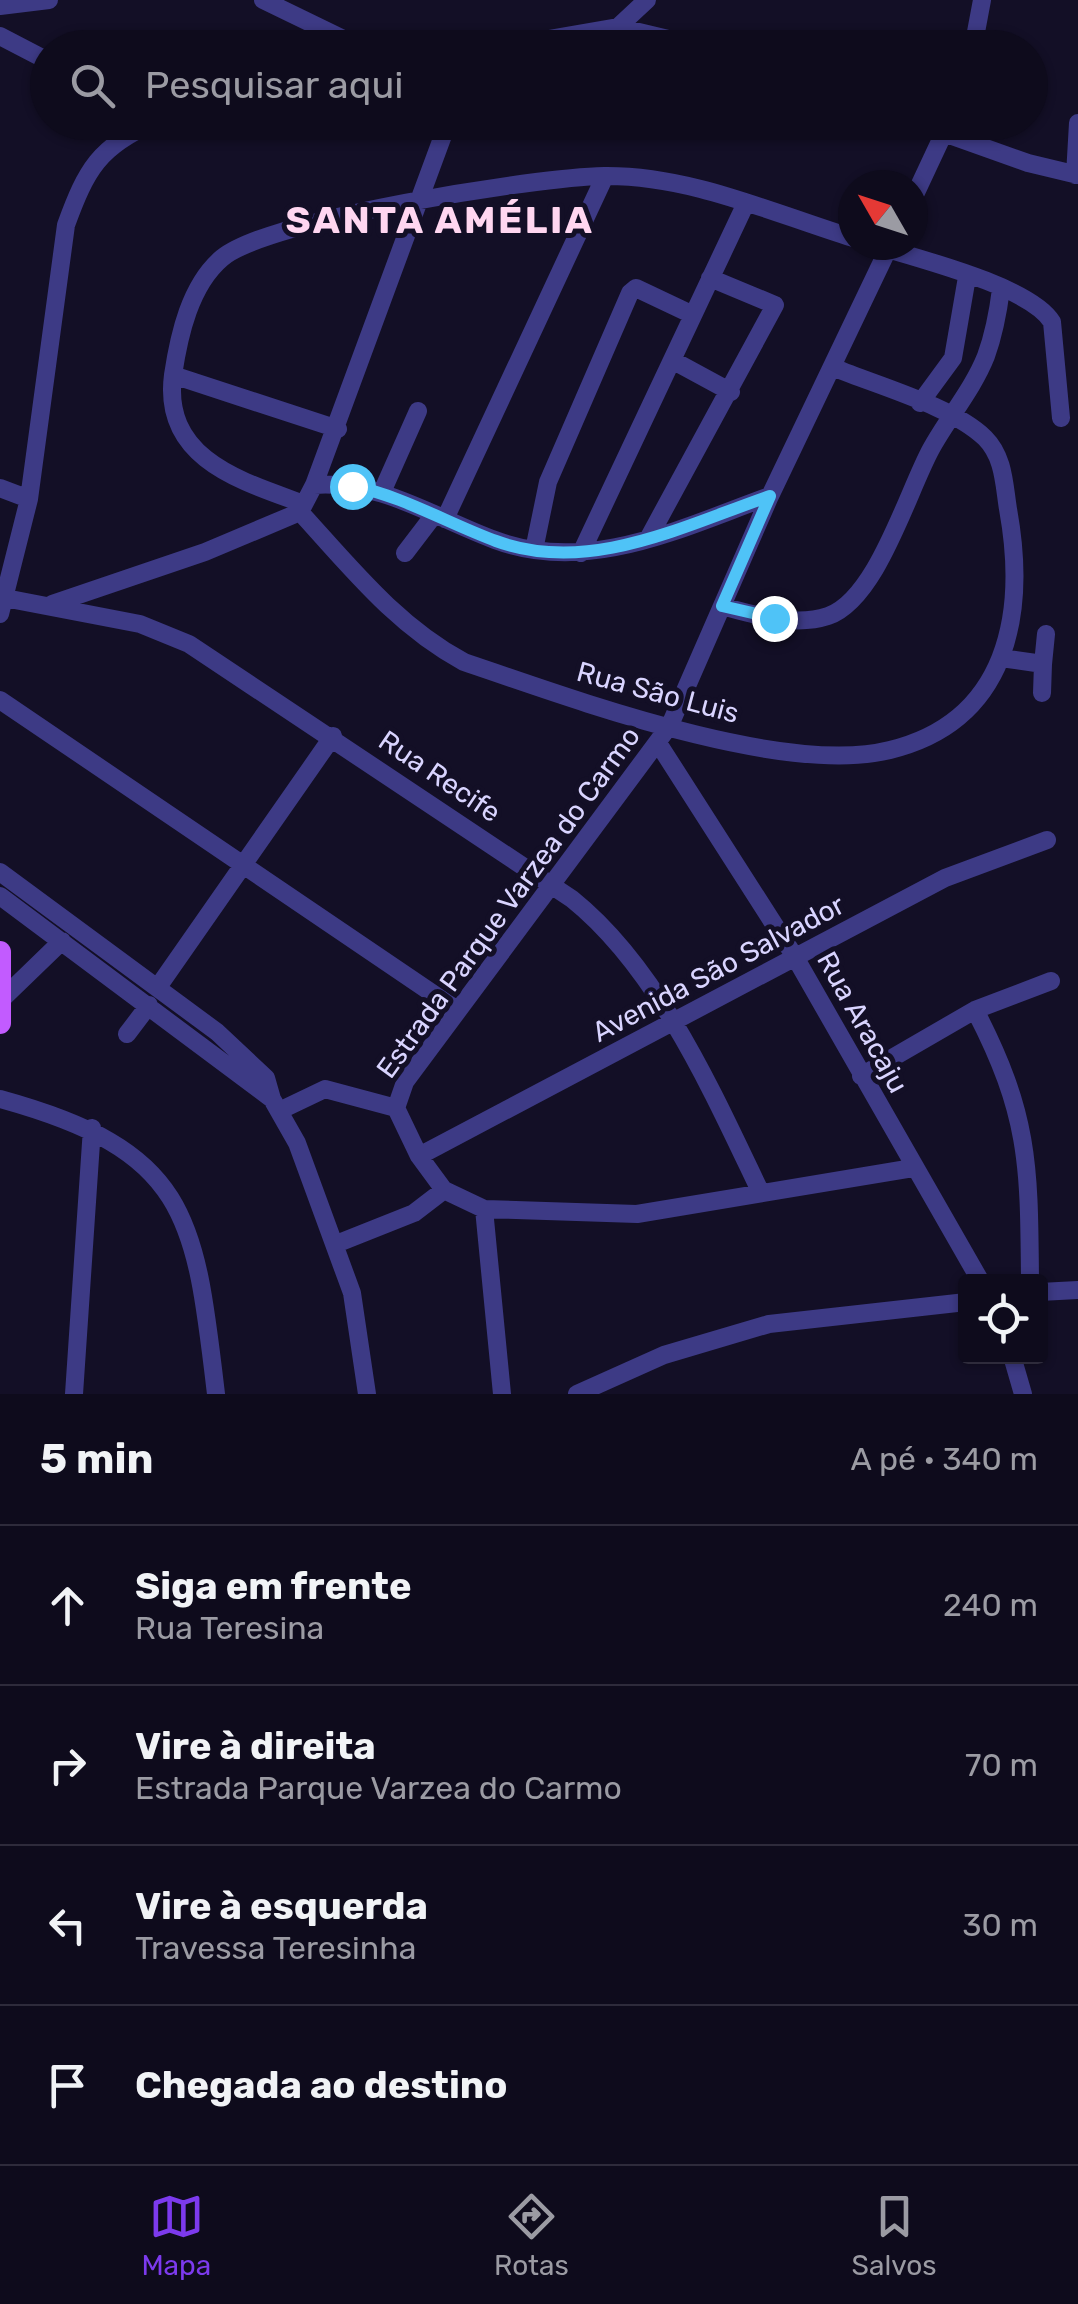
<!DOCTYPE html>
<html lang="pt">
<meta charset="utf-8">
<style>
:root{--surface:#0e0b1c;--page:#171425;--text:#f1f3f6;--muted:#9b9ba3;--line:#2e2b3b;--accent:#7c3aed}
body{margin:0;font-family:Rubik,sans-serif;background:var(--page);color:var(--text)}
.controls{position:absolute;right:30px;bottom:30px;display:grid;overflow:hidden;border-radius:10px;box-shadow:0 2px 8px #0004}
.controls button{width:90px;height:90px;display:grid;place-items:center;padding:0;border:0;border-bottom:2px solid var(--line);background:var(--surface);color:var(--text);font:50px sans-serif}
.compass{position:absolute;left:838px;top:170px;width:90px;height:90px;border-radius:50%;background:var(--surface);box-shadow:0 2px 8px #0004;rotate:309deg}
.stop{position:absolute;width:30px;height:30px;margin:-22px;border:8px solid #4fc3f7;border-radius:50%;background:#fff}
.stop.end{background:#4fc3f7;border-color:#fff;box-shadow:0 2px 10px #0008}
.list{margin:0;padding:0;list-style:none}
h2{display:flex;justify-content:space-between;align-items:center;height:130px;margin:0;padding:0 40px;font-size:42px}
h2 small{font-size:32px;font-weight:400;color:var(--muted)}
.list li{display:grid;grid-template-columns:65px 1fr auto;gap:30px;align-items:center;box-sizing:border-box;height:160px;padding:0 40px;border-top:2px solid var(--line)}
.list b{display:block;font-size:38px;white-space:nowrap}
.list p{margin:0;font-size:32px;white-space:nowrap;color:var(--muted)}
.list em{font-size:32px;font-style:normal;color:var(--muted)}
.icon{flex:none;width:55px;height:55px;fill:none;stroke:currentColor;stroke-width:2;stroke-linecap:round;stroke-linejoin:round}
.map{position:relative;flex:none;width:1078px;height:1394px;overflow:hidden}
.search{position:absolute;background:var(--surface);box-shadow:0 2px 8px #0004;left:30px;right:30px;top:30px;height:110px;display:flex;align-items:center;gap:25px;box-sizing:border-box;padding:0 35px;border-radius:55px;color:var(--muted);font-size:38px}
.sheet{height:770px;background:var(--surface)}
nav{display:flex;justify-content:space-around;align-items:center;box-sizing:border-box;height:140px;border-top:2px solid var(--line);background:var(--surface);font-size:28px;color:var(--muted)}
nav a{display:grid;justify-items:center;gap:5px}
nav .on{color:var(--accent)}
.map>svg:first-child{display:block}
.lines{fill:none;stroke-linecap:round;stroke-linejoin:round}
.minor{stroke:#3d3a85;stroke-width:18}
.major{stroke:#c25bff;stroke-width:22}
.route{stroke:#4fc3f7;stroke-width:12}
.labels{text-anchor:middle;stroke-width:10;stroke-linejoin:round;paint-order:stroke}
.street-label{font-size:28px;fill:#d9d4ff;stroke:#130f26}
.district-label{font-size:38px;font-weight:bold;letter-spacing:2.5px;fill:#ffd6f0;stroke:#130f26}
</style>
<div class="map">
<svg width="1078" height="1394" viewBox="0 0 1078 1394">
<rect width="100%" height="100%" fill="#130f26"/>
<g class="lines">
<path class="minor" d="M263,0L362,48
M0,6L49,0
M618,27L706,48
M0,36L48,61
M497,48L618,27L647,0
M973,48L982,0
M913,122L1028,163L1078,175
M1075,175L1078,123
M913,199L949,122
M874,245C916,258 1030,286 1052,322L1061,418
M890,245L770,496L670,725L405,1082L396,1108L419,1156L444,1190L484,1209L637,1214L913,1168
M672,360L731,392
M173,375L338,429
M920,403L953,358L967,277
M314,485L448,122
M0,488L29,499
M382,492L418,411
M770,496C683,527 589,575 495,540C435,518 380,480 314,485L300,512C351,568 397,626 464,662C570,698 783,777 890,750C1008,721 1027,614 1008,509C1004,484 1004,457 985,438C952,406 878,386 835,368
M304,504C241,481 162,459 173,375C179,335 190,285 222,258C269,219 537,177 604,176C690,175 772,213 853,238
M445,519L605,176
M648,539L775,305L710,278
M534,550L548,482L630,293L636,288L693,315
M405,553L434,515
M581,553L746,203
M0,597L140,624L189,644L572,899C659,969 713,1093 761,1193
M52,604L205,552L300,512
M722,606C754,615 795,627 828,616C877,599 907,493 931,449C948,418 973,389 986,356C994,334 998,313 1001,289
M0,614L29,499L66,225C86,170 99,146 155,122
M1001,658L1043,664L1046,634
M1042,693L1043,664
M0,700L457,1010
M658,743L795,957L981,1282
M0,872L217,1032L266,1078L272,1099L297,1143L352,1293L367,1394
M0,896L272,1099
M158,987L333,736
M3,998L62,941
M975,1010C1030,1116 1029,1166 1030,1282
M127,1034L149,1005
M861,1076L975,1010L1051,981
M0,1099C189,1151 195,1215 216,1394
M279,1111L325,1089L396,1108
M419,1156L945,878L1047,840
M484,1209L502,1394
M336,1244L414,1213L444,1190
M1040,1292L1078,1290
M1012,1356L1023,1394
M74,1394L92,1128
M577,1394L664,1355L769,1324L966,1302"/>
<path class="major" d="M0,952V1023"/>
</g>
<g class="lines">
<path class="route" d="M352,486C403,496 447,523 496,541C589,575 683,526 770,496L722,606L774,618"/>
</g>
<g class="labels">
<g class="street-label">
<text transform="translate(658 692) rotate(15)" y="10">Rua São Luis</text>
<text transform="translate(440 776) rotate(34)" y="10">Rua Recife</text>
<text transform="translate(508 902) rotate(-54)" y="10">Estrada Parque Varzea do Carmo</text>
<text transform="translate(718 968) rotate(-28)" y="10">Avenida São Salvador</text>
<text transform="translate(863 1022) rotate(61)" y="10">Rua Aracaju</text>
</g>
<g class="district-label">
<text x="440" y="233">SANTA AMÉLIA</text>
</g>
</g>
</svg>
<div class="controls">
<button><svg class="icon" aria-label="locate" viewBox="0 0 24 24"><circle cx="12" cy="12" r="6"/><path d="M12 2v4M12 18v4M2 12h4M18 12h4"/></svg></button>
</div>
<svg class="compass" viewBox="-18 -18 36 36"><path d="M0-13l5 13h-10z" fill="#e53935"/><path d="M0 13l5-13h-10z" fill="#9b9ba3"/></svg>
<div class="stop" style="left:352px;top:486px"></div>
<div class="stop end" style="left:774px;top:618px"></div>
<div class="search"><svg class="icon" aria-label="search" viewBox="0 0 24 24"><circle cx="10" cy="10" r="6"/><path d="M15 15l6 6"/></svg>Pesquisar aqui</div>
</div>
<section class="sheet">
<h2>5 min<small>A pé · 340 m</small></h2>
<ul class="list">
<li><svg class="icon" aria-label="ahead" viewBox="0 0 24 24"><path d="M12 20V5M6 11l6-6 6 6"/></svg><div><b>Siga em frente</b><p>Rua Teresina</p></div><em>240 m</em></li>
<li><svg class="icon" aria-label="right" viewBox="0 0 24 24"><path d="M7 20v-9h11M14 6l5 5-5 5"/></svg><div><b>Vire à direita</b><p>Estrada Parque Varzea do Carmo</p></div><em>70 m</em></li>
<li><svg class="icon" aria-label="left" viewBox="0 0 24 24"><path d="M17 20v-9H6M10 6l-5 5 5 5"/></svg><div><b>Vire à esquerda</b><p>Travessa Teresinha</p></div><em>30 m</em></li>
<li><svg class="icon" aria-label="arrive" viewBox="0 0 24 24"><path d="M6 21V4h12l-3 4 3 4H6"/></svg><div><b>Chegada ao destino</b></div></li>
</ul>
</section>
<nav>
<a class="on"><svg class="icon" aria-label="map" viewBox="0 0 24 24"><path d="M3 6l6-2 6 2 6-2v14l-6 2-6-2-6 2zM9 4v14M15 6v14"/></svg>Mapa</a>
<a><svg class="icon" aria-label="directions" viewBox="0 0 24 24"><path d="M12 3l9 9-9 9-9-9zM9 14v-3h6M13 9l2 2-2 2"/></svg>Rotas</a>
<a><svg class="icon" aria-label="saved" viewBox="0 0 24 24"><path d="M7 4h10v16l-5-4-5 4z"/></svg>Salvos</a>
</nav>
